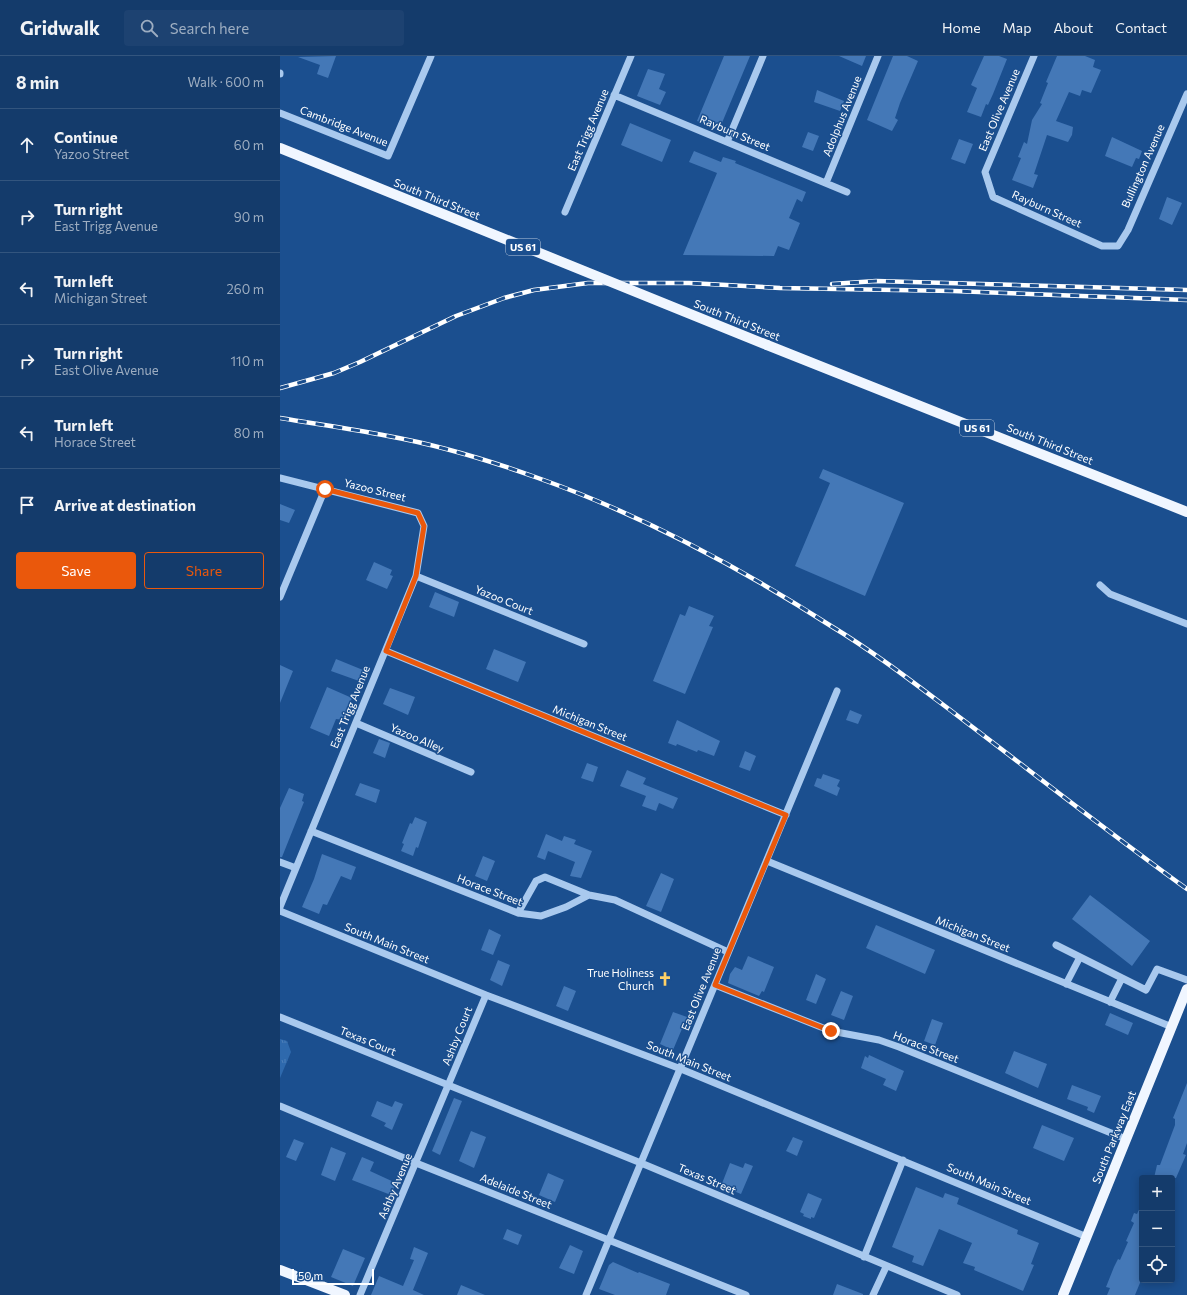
<!DOCTYPE html>
<meta charset="utf-8">
<style>
:root{--surface:#143b6b;--page:#1d4271;--text:#f1f3f6;--muted:#9dadc1;--line:#33557e;--accent:#ea580c}
body{margin:0;font-family:Commissioner,sans-serif;background:var(--page);color:var(--text)}
.controls{position:absolute;right:12px;bottom:12px;display:grid;overflow:hidden;border-radius:4px;box-shadow:0 2px 10px #0003}
.controls button{width:36px;height:36px;display:grid;place-items:center;padding:0;border:0;border-bottom:1px solid var(--line);background:var(--surface);color:var(--text);font:20px sans-serif}
.scale{position:absolute;left:12px;bottom:10px;width:82px;box-sizing:border-box;padding-left:4px;border:2px solid #fff;border-top:0;font-size:11px;line-height:14px;white-space:nowrap;color:#fff;-webkit-text-stroke:3px #1b4f8f;paint-order:stroke}
.stop{position:absolute;width:12px;height:12px;margin:-9px;border:3px solid #ea580c;border-radius:50%;background:#fff}
.stop.end{background:#ea580c;border-color:#fff;box-shadow:0 1px 4px #0008}
.list{margin:0;padding:0;list-style:none}
h2{display:flex;justify-content:space-between;align-items:center;height:52px;margin:0;padding:0 16px;font-size:17px}
h2 small{font-size:13px;font-weight:400;color:var(--muted)}
.list li{display:grid;grid-template-columns:26px 1fr auto;gap:12px;align-items:center;box-sizing:border-box;height:72px;padding:0 16px;border-top:1px solid var(--line)}
.list b{display:block;font-size:15px;white-space:nowrap}
.list p{margin:0;font-size:13px;white-space:nowrap;color:var(--muted)}
.list em{font-size:13px;font-style:normal;color:var(--muted)}
.actions{display:flex;gap:8px;padding:12px 16px}
.actions a{flex:1;padding:9px 0;border:1px solid var(--accent);border-radius:4px;text-align:center;font-size:14px;color:var(--accent)}
.actions .main{background:var(--accent);color:#fff}
.icon{flex:none;width:22px;height:22px;fill:none;stroke:currentColor;stroke-width:2;stroke-linecap:round;stroke-linejoin:round}
.map{position:relative;flex:none;width:907px;height:1239px;overflow:hidden}
header{display:flex;align-items:center;gap:24px;box-sizing:border-box;height:56px;padding:0 20px;background:var(--surface);border-bottom:1px solid var(--line)}
header strong{font-size:19px}
nav{display:flex;gap:22px;margin-inline-start:auto;font-size:14px}
.search{width:280px;height:36px;background:var(--page);display:flex;align-items:center;gap:10px;box-sizing:border-box;padding:0 14px;border-radius:4px;color:var(--muted);font-size:15px}
main{display:flex}
aside{flex:1;background:var(--surface)}
.map>svg:first-child{display:block}
.park{fill:url(#park-tufts)}
.building{fill:#4478b7}
.lines{fill:none;stroke-linecap:round;stroke-linejoin:round}
.minor{stroke:#a9c9ee;stroke-width:7}
.major{stroke:#f0f6ff;stroke-width:10}
.rail-casing{stroke:#fff;stroke-width:4.5}
.rail{stroke:#1b4f8f;stroke-width:3;stroke-dasharray:9;stroke-linecap:butt}
.major-bridge{stroke:#f0f6ff;stroke-width:10}
.route{stroke:#ea580c;stroke-width:5}
.labels{text-anchor:middle;stroke-width:3;stroke-linejoin:round;paint-order:stroke}
.shield{fill:#1b4f8f;stroke:#bbcadd;stroke-width:1}
.shield-label{font-size:10px;font-weight:bold;fill:#fff}
.street-label{font-size:11px;fill:#fff;stroke:#1b4f8f}
.poi-label{font-size:11px;fill:#fff;stroke:#1b4f8f;text-anchor:end}
</style>
<header>
<strong>Gridwalk</strong>
<div class="search"><svg class="icon" aria-label="search" viewBox="0 0 24 24"><circle cx="10" cy="10" r="6"/><path d="M15 15l6 6"/></svg>Search here</div>
<nav><a>Home</a><a>Map</a><a>About</a><a>Contact</a></nav>
</header>
<main>
<aside>
<h2>8 min<small>Walk · 600 m</small></h2>
<ul class="list">
<li><svg class="icon" aria-label="ahead" viewBox="0 0 24 24"><path d="M12 20V5M6 11l6-6 6 6"/></svg><div><b>Continue</b><p>Yazoo Street</p></div><em>60 m</em></li>
<li><svg class="icon" aria-label="right" viewBox="0 0 24 24"><path d="M7 20v-9h11M14 6l5 5-5 5"/></svg><div><b>Turn right</b><p>East Trigg Avenue</p></div><em>90 m</em></li>
<li><svg class="icon" aria-label="left" viewBox="0 0 24 24"><path d="M17 20v-9H6M10 6l-5 5 5 5"/></svg><div><b>Turn left</b><p>Michigan Street</p></div><em>260 m</em></li>
<li><svg class="icon" aria-label="right" viewBox="0 0 24 24"><path d="M7 20v-9h11M14 6l5 5-5 5"/></svg><div><b>Turn right</b><p>East Olive Avenue</p></div><em>110 m</em></li>
<li><svg class="icon" aria-label="left" viewBox="0 0 24 24"><path d="M17 20v-9H6M10 6l-5 5 5 5"/></svg><div><b>Turn left</b><p>Horace Street</p></div><em>80 m</em></li>
<li><svg class="icon" aria-label="arrive" viewBox="0 0 24 24"><path d="M6 21V4h12l-3 4 3 4H6"/></svg><div><b>Arrive at destination</b></div></li>
</ul>
<div class="actions"><a class="main">Save</a><a>Share</a></div>
</aside>
<div class="map">
<svg width="907" height="1239" viewBox="0 0 907 1239">
<defs>
<pattern id="park-tufts" width="24" height="20" patternUnits="userSpaceOnUse"><rect width="24" height="20" fill="#2e69ad"/><path d="M3 7l-1-3M5 7V3M7 7l1-3M15 17l-1-3M17 17v-4M19 17l1-3" fill="none" stroke="#4d80b9"/></pattern>
</defs>
<rect width="100%" height="100%" fill="#1b4f8f"/>
<path class="park" d="M0,983L7,985L11,996L0,1022Z"/>
<path class="building" d="M56,0L48,22L37,18L40,9L18,1Z
M444,0H470L439,74L417,65Z
M559,0H586L582,10Z
M613,0H627L638,5L620,47L615,62L618,64L612,75L587,64Z
M704,0H719L727,3L713,38L708,49L706,48L701,61L687,56L697,32L691,29Z
M777,0H805L815,4L813,11L821,14L811,37L802,34L800,40L789,36L776,65L793,71L792,79L788,86L767,79L754,118L758,119L753,132L732,124L741,102L738,101L744,86L747,88L752,64L762,48L760,47L768,27L766,26Z
M368,13L385,18L379,33L386,36L380,49L357,40Z
M537,34L564,45L560,55L534,46Z
M350,67L391,84L382,106L341,89Z
M528,76L539,80L533,95L522,91Z
M832,81L862,95L859,103L856,102L852,111L825,100Z
M679,83L693,88L685,108L671,103Z
M414,95L441,106L443,101L456,105L455,107L526,136L522,146L517,143L509,162L520,167L509,194L498,190L494,200L403,199L437,117L409,106Z
M887,141L902,147L892,169L879,163Z
M543,413L624,447L585,540L515,510L550,427L539,422Z
M0,448L15,454L9,467L0,464Z
M94,506L112,514L110,519L113,520L107,533L86,524Z
M155,536L179,546L174,561L149,551Z
M409,550L434,560L429,570L433,571L405,638L373,625L400,558L405,560Z
M214,593L246,606L238,626L206,613Z
M56,603L83,614L79,625L51,615Z
M0,609L13,615L0,647Z
M47,631L72,642L64,664L56,663L49,680L30,672Z
M110,632L135,641L128,659L103,648Z
M570,654L582,659L578,668L566,664Z
M397,664L440,685L434,700L418,694L417,696L397,688L396,690L388,687Z
M99,683L110,687L105,702L93,697Z
M465,695L476,700L470,715L459,711Z
M307,707L318,711L313,726L301,722Z
M347,714L366,722L363,728L398,742L393,753L379,747L376,755L362,750L366,740L340,730Z
M543,718L560,724L557,730L560,732L557,740L534,730L537,722L541,723Z
M80,727L100,734L96,747L75,739Z
M9,732L24,738L22,745L24,746L2,801H0V752Z
M135,761L147,766L138,792L136,791L133,800L121,795L124,788L122,787L130,767L132,768Z
M266,778L282,785L284,780L296,784L294,788L312,795L301,822L290,820L295,806L268,795L265,804L257,801Z
M42,798L76,811L71,824L61,820L47,849L43,848L39,858L22,851L34,823Z
M203,800L215,805L207,825L195,820Z
M381,817L394,823L381,856L366,850Z
M810,839L870,885L852,910L792,863Z
M596,869L655,894L645,918L586,892Z
M209,873L221,879L213,899L201,894Z
M468,900L494,911L484,936L482,935L479,940L448,927L450,918L455,911L462,914Z
M218,904L230,909L222,930L210,924Z
M536,918L546,923L536,948L526,944Z
M284,930L296,935L288,955L276,950Z
M561,935L573,940L564,964L551,959Z
M393,956L407,961L393,994L380,988Z
M830,957L853,967L848,979L825,969Z
M652,963L663,967L655,989L644,985Z
M734,995L767,1008L758,1032L725,1017Z
M589,999L624,1015L616,1035L603,1029L606,1023L581,1012L585,1000L588,1002Z
M907,1027V1087L903,1098L906,1099L896,1122H874L877,1109H880L895,1069V1063L893,1062Z
M792,1029L821,1040L814,1057L807,1054L808,1051L787,1043Z
M174,1042L182,1045L160,1099L152,1095Z
M97,1045L112,1051L115,1045L123,1048L112,1074L104,1070L106,1067L91,1060Z
M762,1069L794,1082L784,1105L753,1092Z
M191,1075L206,1081L194,1112L179,1105Z
M513,1081L523,1085L517,1100L506,1095Z
M14,1083L24,1087L16,1105L6,1101Z
M51,1091L66,1097L55,1125L41,1119Z
M82,1101L94,1106L90,1115L116,1127L111,1139L72,1124Z
M450,1107L463,1112L465,1107L473,1110L461,1138L441,1130Z
M268,1117L284,1124L275,1146L259,1139Z
M636,1131L663,1142L665,1137L679,1142L677,1148L738,1174L737,1178L759,1187L751,1208L754,1209L751,1216L743,1235L694,1214L695,1211L683,1207L692,1187L659,1173L643,1210L632,1206L634,1200L612,1191Z
M528,1137L542,1143L534,1162L531,1161V1163L523,1160L524,1158L520,1156Z
M862,1147V1222L855,1239H827L830,1232L826,1231L834,1211L838,1203L840,1204L848,1186L846,1185L854,1167L851,1165L854,1157L857,1158Z
M227,1173L242,1179L238,1189L223,1183Z
M290,1189L303,1195L294,1218L279,1212Z
M134,1191L148,1197L133,1234L144,1239H91L99,1220L123,1230L134,1204L130,1203Z
M63,1193L85,1202L73,1230L51,1221Z
M333,1206L358,1217L359,1216L390,1228L386,1239H335L319,1233L329,1209Z
M557,1228L583,1238V1239H553Z
M181,1229L205,1239H177Z"/>
<g class="lines">
<path class="minor" d="M754,0L705,116L713,141L822,190H838L848,174L907,38
M0,18V17
M334,39L567,136
M0,57L108,100L151,0
M447,86L483,0
M546,127L598,0
M285,156L351,0
M0,422L138,457L144,470L136,520L0,851
M136,520L304,588
M820,529L830,538L907,568
M0,541L45,433
M106,595L506,759
M76,667L191,716
M31,775L238,857L261,860L286,851L309,839L335,844L448,896
M487,805L892,971
M0,806L16,812
M0,855L206,939L401,1013L807,1181
M238,857L256,825L265,821L309,839
M776,889L866,934L877,913L907,924
M786,928L800,901
M435,929L551,975L599,984L619,991L846,1083
M830,946L842,922
M0,961L361,1107L677,1239
M0,1050L136,1107L466,1239
M584,1201L623,1104
M80,1239L206,939
M306,1239L557,635
M593,1239L606,1211"/>
<path class="major" d="M487,289L907,456
M0,1214L65,1239
M783,1239L907,933"/>
<defs>
<path id="rail" d="M552,228L596,225L907,234
M0,332L54,317L80,306L176,260L224,242L254,234L308,227H409L500,232L673,235L907,244
M0,362C36,368 72,373 108,380C158,389 211,405 258,422C362,459 459,511 551,570C594,596 634,627 674,657C752,716 828,776 907,833"/>
</defs>
<use href="#rail" class="rail-casing"/>
<use href="#rail" class="rail"/>
<path class="major-bridge" d="M0,92L487,289"/>
</g>
<g class="lines">
<path class="route" d="M45,433L138,457L144,470L136,520L106,595L506,759L435,929L551,975"/>
</g>
<defs>
<symbol id="church-bare" viewBox="-9 -9 18 18"><path d="M-1.2-6h2.4v3.5h3.3v2.4h-3.3V6h-2.4V-.1h-3.3v-2.4h3.3Z" fill="#ffd166" stroke="#1b4f8f" stroke-width="2.5" paint-order="stroke"/></symbol>
</defs>
<g fill-rule="evenodd">
<use href="#church-bare" x="375" y="913" width="20" height="20"/>
</g>
<g class="labels">
<g class="shield">
<rect x="226" y="183" width="34" height="16" rx="3"/>
<rect x="680" y="364" width="34" height="16" rx="3"/>
</g>
<g class="shield-label">
<text x="243" y="195">US 61</text>
<text x="697" y="376">US 61</text>
</g>
<g class="street-label">
<text transform="translate(719 54) rotate(-67)" y="4">East Olive Avenue</text>
<text transform="translate(562 60) rotate(-68)" y="4">Adolphus Avenue</text>
<text transform="translate(64 70) rotate(21)" y="4">Cambridge Avenue</text>
<text transform="translate(308 74) rotate(-67)" y="4">East Trigg Avenue</text>
<text transform="translate(455 77) rotate(23)" y="4">Rayburn Street</text>
<text transform="translate(863 110) rotate(-66)" y="4">Bullington Avenue</text>
<text transform="translate(157 143) rotate(22)" y="4">South Third Street</text>
<text transform="translate(767 153) rotate(24)" y="4">Rayburn Street</text>
<text transform="translate(457 264) rotate(22)" y="4">South Third Street</text>
<text transform="translate(770 388) rotate(22)" y="4">South Third Street</text>
<text transform="translate(95 434) rotate(14)" y="4">Yazoo Street</text>
<text transform="translate(224 544) rotate(22)" y="4">Yazoo Court</text>
<text transform="translate(70 651) rotate(-68)" y="4">East Trigg Avenue</text>
<text transform="translate(310 667) rotate(22)" y="4">Michigan Street</text>
<text transform="translate(137 682) rotate(23)" y="4">Yazoo Alley</text>
<text transform="translate(210 834) rotate(21)" y="4">Horace Street</text>
<text transform="translate(693 878) rotate(22)" y="4">Michigan Street</text>
<text transform="translate(107 887) rotate(22)" y="4">South Main Street</text>
<text transform="translate(421 933) rotate(-68)" y="4">East Olive Avenue</text>
<text transform="translate(177 980) rotate(-68)" y="4">Ashby Court</text>
<text transform="translate(88 985) rotate(22)" y="4">Texas Court</text>
<text transform="translate(646 991) rotate(21)" y="4">Horace Street</text>
<text transform="translate(409 1005) rotate(22)" y="4">South Main Street</text>
<text transform="translate(834 1081) rotate(-68)" y="4">South Parkway East</text>
<text transform="translate(427 1123) rotate(23)" y="4">Texas Street</text>
<text transform="translate(709 1128) rotate(23)" y="4">South Main Street</text>
<text transform="translate(115 1130) rotate(-67)" y="4">Ashby Avenue</text>
<text transform="translate(236 1135) rotate(22)" y="4">Adelaide Street</text>
</g>
<g class="poi-label">
<text x="374" y="921">True Holiness<tspan x="374" dy="13">Church</tspan></text>
</g>
</g>
</svg>
<div class="controls">
<button>+</button>
<button>−</button>
<button><svg class="icon" aria-label="locate" viewBox="0 0 24 24"><circle cx="12" cy="12" r="6"/><path d="M12 2v4M12 18v4M2 12h4M18 12h4"/></svg></button>
</div>
<div class="scale">50 m</div>
<div class="stop" style="left:45px;top:433px"></div>
<div class="stop end" style="left:551px;top:975px"></div>
</div>
</main>
